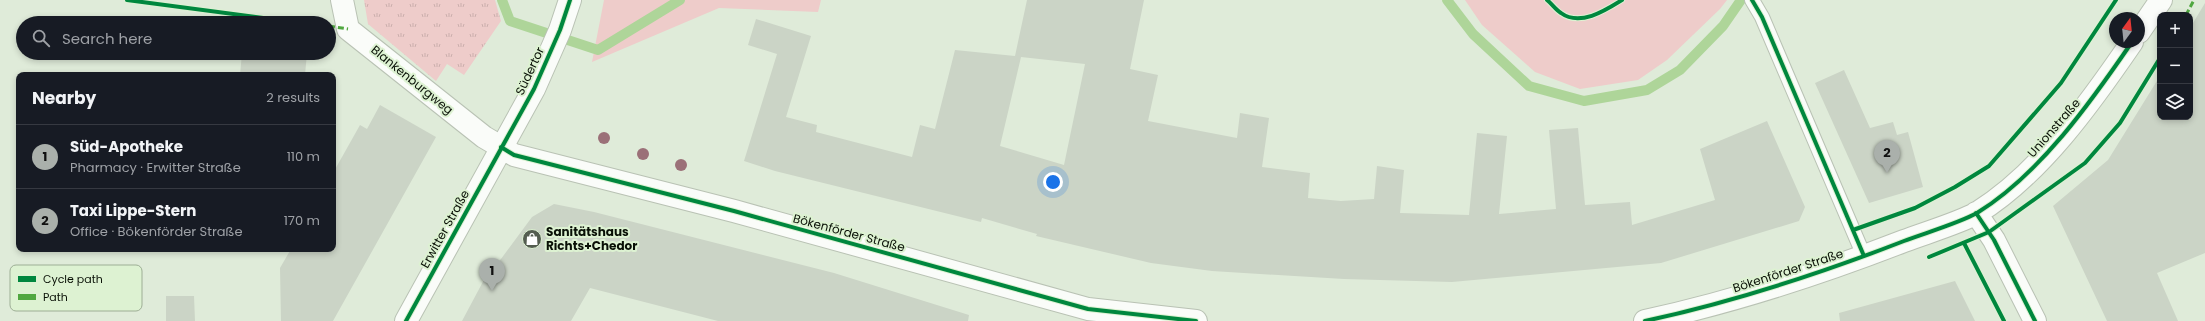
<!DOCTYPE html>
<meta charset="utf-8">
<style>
:root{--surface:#171b24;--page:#20242c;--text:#f1f3f6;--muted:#9ea1a6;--line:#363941;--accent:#aab0ab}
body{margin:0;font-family:Poppins,sans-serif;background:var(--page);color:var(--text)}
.controls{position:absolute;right:12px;top:12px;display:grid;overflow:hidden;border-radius:8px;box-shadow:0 2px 6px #0003}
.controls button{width:36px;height:36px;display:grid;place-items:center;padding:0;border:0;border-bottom:1px solid var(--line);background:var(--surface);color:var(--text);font:20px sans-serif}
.compass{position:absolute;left:2109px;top:12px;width:36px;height:36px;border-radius:50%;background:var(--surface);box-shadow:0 2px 6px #0003;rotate:15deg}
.you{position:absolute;left:1053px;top:182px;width:14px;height:14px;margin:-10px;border:3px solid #fff;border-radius:50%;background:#1a73e8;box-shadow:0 0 0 6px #1a73e833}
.badge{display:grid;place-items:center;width:26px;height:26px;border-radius:50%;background:var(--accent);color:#111;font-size:13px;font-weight:700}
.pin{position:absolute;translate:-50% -33px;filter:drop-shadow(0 1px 2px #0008)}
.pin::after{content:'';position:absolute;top:21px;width:14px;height:12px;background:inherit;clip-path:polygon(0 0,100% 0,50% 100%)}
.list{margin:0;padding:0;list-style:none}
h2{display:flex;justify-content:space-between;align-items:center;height:52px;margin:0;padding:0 16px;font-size:17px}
h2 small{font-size:13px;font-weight:400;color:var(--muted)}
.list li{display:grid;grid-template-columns:26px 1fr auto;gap:12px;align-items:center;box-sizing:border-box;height:64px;padding:0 16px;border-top:1px solid var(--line)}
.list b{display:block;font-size:15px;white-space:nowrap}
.list p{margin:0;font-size:13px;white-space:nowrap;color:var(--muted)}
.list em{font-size:13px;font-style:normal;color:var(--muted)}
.icon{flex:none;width:22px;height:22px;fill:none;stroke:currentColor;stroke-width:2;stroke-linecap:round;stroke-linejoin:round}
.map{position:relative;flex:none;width:2205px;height:321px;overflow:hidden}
.search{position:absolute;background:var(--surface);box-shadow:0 2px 6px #0003;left:16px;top:16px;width:320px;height:44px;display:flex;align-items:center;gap:10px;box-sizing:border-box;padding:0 14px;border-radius:22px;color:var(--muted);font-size:15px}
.panel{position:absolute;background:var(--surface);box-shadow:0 2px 6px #0003;left:16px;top:72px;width:320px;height:180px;border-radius:8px}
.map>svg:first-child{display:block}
.grass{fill:url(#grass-tufts)}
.park{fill:#eeccca}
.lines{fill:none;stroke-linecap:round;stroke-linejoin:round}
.stream{stroke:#aed599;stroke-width:10}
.building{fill:#cbd4c6;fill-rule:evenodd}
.service-casing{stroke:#b9c2b4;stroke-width:16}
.minor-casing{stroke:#b9c2b4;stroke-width:24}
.tertiary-casing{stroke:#b9c2b4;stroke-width:24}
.service{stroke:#fafcf9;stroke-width:14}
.minor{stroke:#fafcf9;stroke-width:22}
.tertiary{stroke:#fafcf9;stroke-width:22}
.quiet{stroke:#50a840;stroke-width:3;stroke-dasharray:6 3;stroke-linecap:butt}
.cycleway-casing{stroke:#ddf2d2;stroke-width:6}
.cycleway{stroke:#00873e;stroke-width:4}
.tree{fill:#9b7078}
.labels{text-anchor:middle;stroke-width:4;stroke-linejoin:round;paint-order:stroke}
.street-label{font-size:12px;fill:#091006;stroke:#ddf2d2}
.poi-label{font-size:12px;font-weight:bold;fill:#091006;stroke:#ddf2d2;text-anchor:start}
.key{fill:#ddf2d2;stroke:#9dae95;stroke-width:1}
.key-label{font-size:11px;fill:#091006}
</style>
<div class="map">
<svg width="2205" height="321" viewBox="0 0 2205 321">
<defs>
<pattern id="grass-tufts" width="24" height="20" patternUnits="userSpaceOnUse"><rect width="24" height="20" fill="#eeccca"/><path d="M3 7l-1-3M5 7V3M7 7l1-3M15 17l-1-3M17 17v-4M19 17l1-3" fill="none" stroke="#cbaeac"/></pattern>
</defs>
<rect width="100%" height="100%" fill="#dfebd9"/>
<path class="grass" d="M364,0H495L501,21L464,75L447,64L436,81L368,24Z"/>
<path class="park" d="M604,0H821L818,12L719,8L592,62Z
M1465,0H1727L1720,9L1667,60L1638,80L1580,89L1535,72L1482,25Z"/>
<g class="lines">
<path class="stream" d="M502,0L510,21L598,50L680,0
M1447,0L1473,34L1529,86L1584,101L1647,90L1680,70L1723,26L1741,0"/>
</g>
<path class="building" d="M1027,0H1144L1130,69L1158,75L1148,121L1237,138L1240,113L1269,118L1262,167L1310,173L1308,198L1341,201L1374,199L1377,166L1404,170L1400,213L1469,215L1477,133L1507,136L1499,214L1556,209L1549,130L1578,128L1585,205L1630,202L1632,225L1715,200L1700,149L1767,121L1805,207L1799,221L1661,263L1452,282L1344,279L1212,271L1151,263L1036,236L1037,234L982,218L981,222L775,171L744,161L777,54L748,45L756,19L811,36L786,117L817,125L816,132L912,157L920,125L935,129L955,50L1015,56ZM1021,57L1085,64L1064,165L1000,146Z
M2205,3V253L2157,273L2178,321H2107L2053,206L2108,160L2160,76V117H2190V28Z
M242,53H307L305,75H240Z
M1844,70L1870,128L1893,122L1897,135L1908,132L1923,187L1869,203L1815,83Z
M380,105L436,137L333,321H281L280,268L291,249H333V173L360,125L367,129Z
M554,204L594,212L834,273L969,315L968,321H718L590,288L571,321H462L494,261L498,263L532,217Z
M1955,281L1975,321H1840L1839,313Z
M166,296H194L195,321H166Z"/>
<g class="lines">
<defs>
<path id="service" d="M1752,0L1762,17L1864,256"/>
<path id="minor" d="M342,0L348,29L484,137L501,147"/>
<path id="tertiary" d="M2139,32L2161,0
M501,147L514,155L734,211L1088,309L1196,321
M1976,213L1994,240L2035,321
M406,321L534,89L560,30L570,0
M1645,321C1733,302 1819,274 1904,241C1925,233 1959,223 1977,213C2040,174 2091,102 2132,42"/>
</defs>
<use href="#service" class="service-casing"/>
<use href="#minor" class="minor-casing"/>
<use href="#tertiary" class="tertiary-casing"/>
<use href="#service" class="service"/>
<use href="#minor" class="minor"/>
<use href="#tertiary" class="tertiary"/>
<path class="quiet" d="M2186,15L2194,0
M329,26L348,29"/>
<defs>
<path id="cycleway" d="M127,0L301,23
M1547,0C1552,4 1556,10 1561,13C1580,27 1606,10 1622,0
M1752,0L1762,17L1864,256
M501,147L514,155L734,211L1088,309L1196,321
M1976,213L1994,240L2035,321
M1853,230L1915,208L1955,187L1989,166L2061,83L2116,0
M1964,243L2004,321
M1929,257L1989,232L2085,163L2120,123L2160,58
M406,321L534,89L560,30L570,0
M1645,321C1733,302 1819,274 1904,241C1925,233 1959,223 1977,213C2040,174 2091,102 2132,42"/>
</defs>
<use href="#cycleway" class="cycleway-casing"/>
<use href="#cycleway" class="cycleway"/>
</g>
<g class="tree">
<circle cx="604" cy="138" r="6"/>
<circle cx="643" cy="154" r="6"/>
<circle cx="681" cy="165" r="6"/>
</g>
<defs>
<symbol id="shop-disc" viewBox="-11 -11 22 22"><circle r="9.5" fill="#545d50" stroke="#ddf2d2"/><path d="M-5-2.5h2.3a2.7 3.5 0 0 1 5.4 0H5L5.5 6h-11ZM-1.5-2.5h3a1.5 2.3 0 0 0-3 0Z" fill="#fff"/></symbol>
</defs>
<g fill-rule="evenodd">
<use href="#shop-disc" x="521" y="228" width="22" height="22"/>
</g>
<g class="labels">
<g class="street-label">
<text transform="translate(530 71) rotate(-65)" y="4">Südertor</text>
<text transform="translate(412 80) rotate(39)" y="4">Blankenburgweg</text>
<text transform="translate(2054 128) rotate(-49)" y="4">Unionstraße</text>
<text transform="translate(445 229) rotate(-61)" y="4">Erwitter Straße</text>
<text transform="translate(849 233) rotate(15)" y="4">Bökenförder Straße</text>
<text transform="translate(1788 271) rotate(-18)" y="4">Bökenförder Straße</text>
</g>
<g class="poi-label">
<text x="546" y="236">Sanitätshaus<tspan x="546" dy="14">Richts+Chedor</tspan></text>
</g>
</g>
<rect x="10" y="265" width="132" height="46" rx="6" class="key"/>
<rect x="18" y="276" width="18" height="6" fill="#00873e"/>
<rect x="18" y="294" width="18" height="6" fill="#50a840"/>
<g class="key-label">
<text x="43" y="283">Cycle path</text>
<text x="43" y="301">Path</text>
</g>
</svg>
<div class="controls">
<button>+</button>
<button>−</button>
<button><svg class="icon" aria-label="layers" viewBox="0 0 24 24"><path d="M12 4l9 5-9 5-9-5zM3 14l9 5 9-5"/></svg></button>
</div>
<svg class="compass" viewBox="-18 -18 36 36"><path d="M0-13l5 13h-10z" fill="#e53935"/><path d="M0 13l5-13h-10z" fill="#9ea1a6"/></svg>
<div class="you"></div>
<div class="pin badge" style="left:492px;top:291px">1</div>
<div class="pin badge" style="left:1887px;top:173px">2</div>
<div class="search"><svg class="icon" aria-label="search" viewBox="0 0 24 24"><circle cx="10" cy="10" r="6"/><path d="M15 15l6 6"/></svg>Search here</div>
<section class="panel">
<h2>Nearby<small>2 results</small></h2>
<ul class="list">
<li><span class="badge">1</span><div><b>Süd-Apotheke</b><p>Pharmacy · Erwitter Straße</p></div><em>110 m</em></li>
<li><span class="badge">2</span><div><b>Taxi Lippe-Stern</b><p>Office · Bökenförder Straße</p></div><em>170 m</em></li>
</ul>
</section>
</div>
